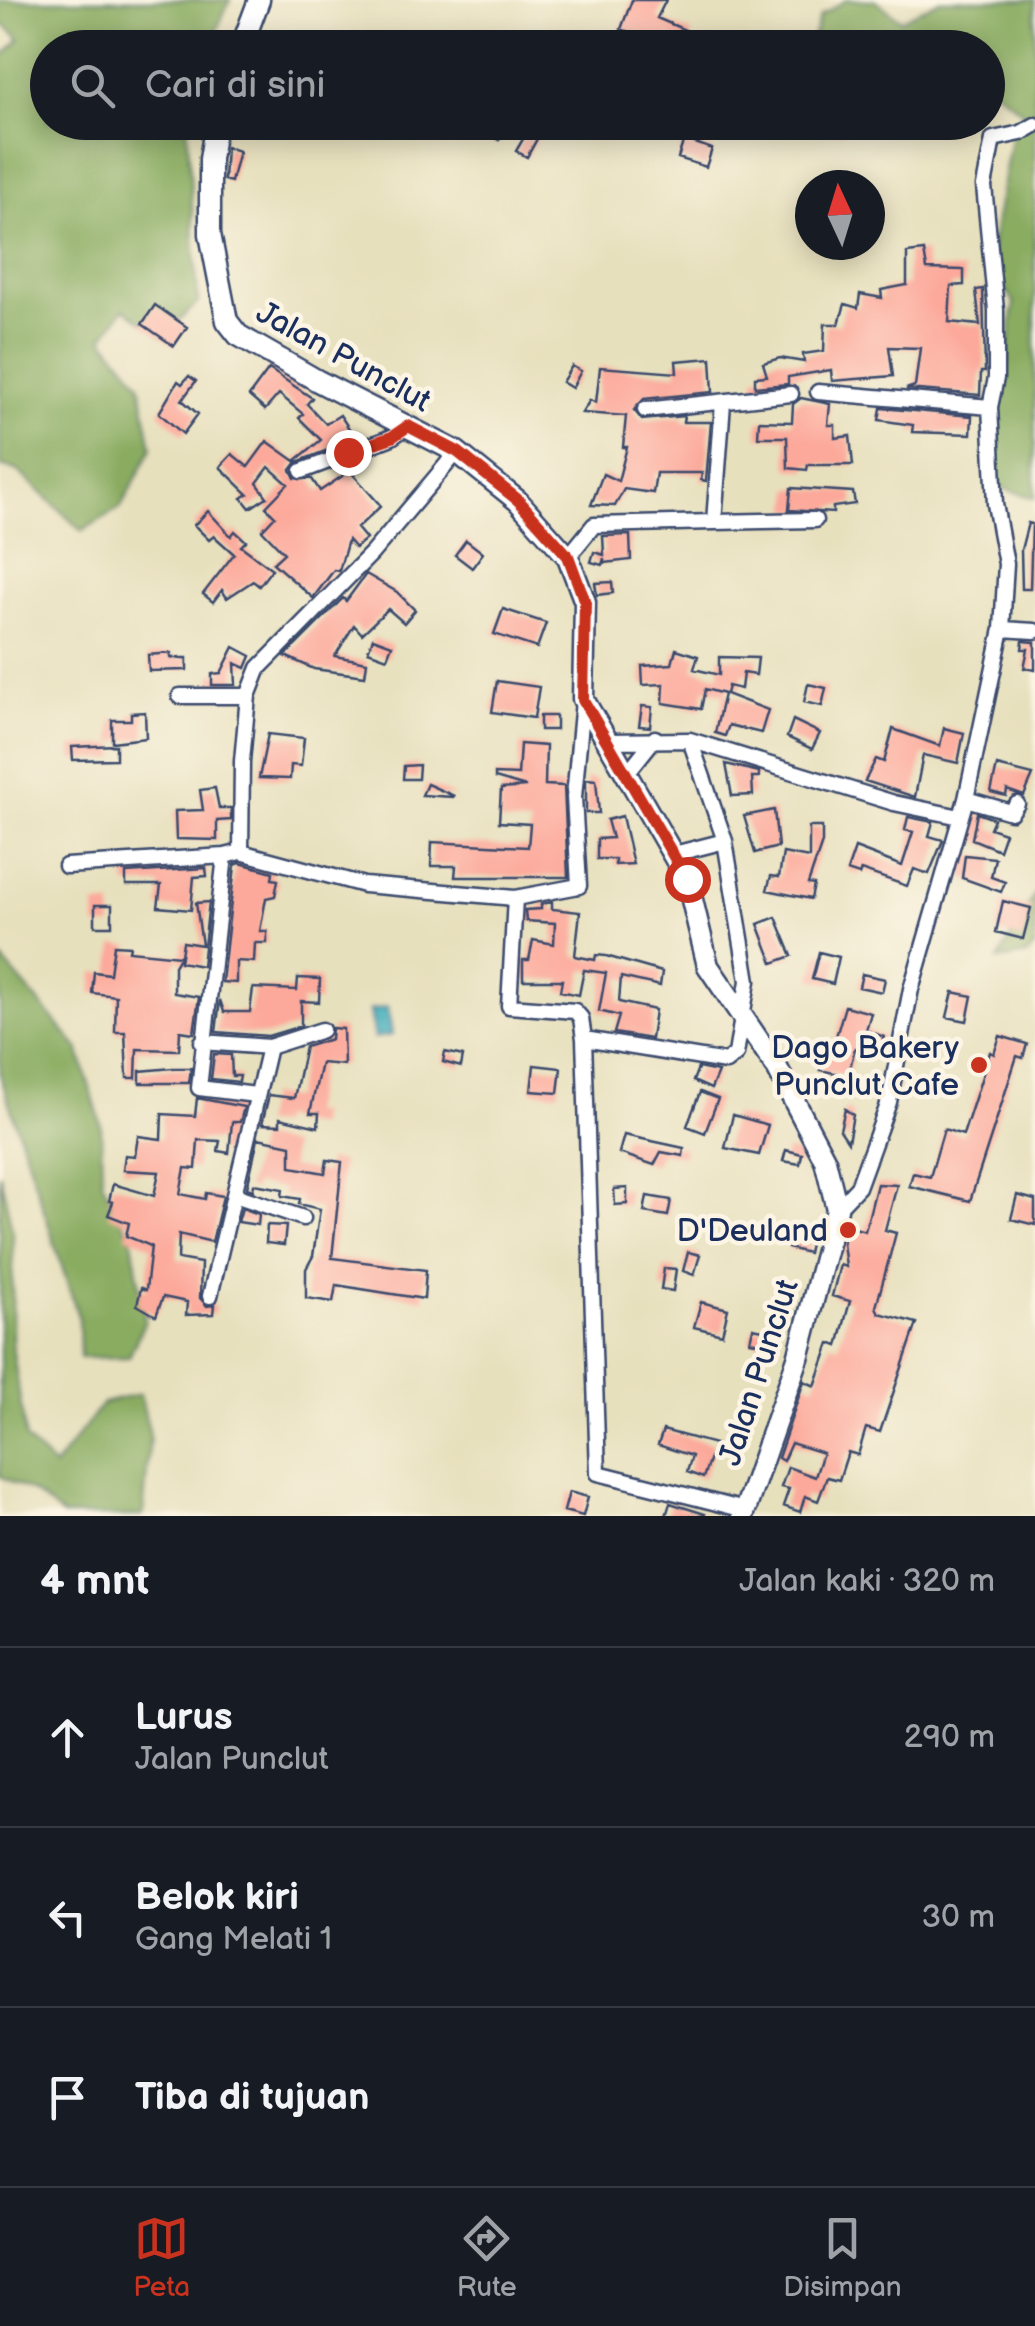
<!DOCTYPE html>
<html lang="id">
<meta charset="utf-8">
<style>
:root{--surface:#171b24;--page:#20242c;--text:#f1f3f6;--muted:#9ea1a6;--line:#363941;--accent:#c8321e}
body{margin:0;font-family:"Balsamiq Sans",sans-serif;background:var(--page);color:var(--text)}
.compass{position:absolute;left:795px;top:170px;width:90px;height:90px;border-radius:50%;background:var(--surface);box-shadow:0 5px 25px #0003;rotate:356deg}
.stop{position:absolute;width:30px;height:30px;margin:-22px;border:8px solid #c8321e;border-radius:50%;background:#fff}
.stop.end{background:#c8321e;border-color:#fff;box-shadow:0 2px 10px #0008}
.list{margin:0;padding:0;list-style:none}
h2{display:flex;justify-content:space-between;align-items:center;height:130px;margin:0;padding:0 40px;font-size:42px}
h2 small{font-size:32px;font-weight:400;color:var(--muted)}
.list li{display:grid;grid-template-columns:65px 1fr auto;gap:30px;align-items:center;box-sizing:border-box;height:180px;padding:0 40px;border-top:2px solid var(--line)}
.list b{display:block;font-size:38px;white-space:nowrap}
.list p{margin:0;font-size:32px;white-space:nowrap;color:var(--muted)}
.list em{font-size:32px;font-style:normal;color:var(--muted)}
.icon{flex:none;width:55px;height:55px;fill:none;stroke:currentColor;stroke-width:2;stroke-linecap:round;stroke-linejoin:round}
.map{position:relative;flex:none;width:1035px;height:1516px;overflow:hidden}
.search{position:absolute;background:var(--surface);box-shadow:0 5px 25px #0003;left:30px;right:30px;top:30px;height:110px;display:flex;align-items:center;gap:25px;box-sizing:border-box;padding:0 35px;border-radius:55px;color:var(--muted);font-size:38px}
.sheet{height:670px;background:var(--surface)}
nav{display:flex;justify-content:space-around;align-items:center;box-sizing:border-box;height:140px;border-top:2px solid var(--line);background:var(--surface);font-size:28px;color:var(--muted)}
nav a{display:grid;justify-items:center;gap:5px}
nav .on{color:var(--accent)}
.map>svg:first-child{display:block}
.forest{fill:#89ac61;stroke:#526e60;stroke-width:2.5}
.water{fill:#3cabb9;stroke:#2c6d8c;stroke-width:2.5}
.building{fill:#fca89a}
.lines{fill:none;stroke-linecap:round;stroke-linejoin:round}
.minor-casing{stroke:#3a4a6c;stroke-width:19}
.secondary-casing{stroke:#3a4a6c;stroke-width:25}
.minor{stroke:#fff;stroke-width:14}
.secondary{stroke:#fff;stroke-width:20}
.route{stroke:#c8321e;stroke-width:12}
.poi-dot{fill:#c8321e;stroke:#fcf5e5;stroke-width:4}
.labels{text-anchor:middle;stroke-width:9;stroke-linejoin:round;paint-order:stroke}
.street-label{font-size:32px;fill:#1b2f5e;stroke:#fcf5e5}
.poi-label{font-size:32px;fill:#1b2f5e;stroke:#fcf5e5;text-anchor:end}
</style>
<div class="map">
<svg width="1035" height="1516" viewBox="0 0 1035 1516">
<rect width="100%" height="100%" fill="#fcf5e5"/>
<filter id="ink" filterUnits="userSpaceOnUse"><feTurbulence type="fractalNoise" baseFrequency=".01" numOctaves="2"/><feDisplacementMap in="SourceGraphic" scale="20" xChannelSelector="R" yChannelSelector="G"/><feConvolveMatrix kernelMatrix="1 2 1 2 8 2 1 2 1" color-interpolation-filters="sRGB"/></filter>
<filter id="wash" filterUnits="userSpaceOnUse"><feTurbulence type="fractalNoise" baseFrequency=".0048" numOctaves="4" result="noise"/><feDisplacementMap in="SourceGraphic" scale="40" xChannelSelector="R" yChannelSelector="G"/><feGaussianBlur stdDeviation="2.25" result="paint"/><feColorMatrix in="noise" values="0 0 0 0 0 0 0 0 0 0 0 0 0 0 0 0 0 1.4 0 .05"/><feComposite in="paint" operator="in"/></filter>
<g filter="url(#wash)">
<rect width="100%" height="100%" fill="#e7e0bd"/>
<path class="forest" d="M0,0H230L209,47L48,48V122L187,123L198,303L161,336L124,308L103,338L140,383L152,448L121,507L82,531L17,470L0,466V58L20,39L0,22Z
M846,0H875L901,20L940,0H1035V498L999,487L990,444L1004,384L1014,302L988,263L1011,138L1023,112L988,85V48H810L820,16Z
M1035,893V946L1027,955L998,960Z
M0,957L78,1048L101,1124L102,1181L132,1240L145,1320L129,1357L80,1358L79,1319L0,1075Z
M0,1174L13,1234L12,1345L26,1440L54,1467L103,1403L140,1394L150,1435L143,1516H63L34,1493L0,1476Z"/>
<path class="water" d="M388,1007L392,1035L374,1038L370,1010Z"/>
<g id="blocks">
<path class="building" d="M632,0H666L657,18L692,33L688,44L667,36L663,45L621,29Z
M492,122H510L499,140L486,133Z
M811,122H844L843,133L811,131Z
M527,132L538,137L527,157L516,151Z
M684,139L712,149L706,167L678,158Z
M226,147L239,151L231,182L224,180Z
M924,251L927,269L964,270V285L951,286L949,322L980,325L976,290L983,289L985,372H981L980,395L906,389L915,386L920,348L889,347L893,376L832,381L831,370L788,377V384L755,387V377L767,376L763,363L780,358L804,362L803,354L824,351L825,324H839L845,304L858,308L860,294L882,298L881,290L907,285V253Z
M155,305L187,327L174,346L142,324Z
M711,358L713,392L644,399L634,410L642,420L684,416L683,422H711L706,481L701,480L702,473H656L653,493L624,489L615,506L591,505L603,474L618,481L627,447H623L626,416L582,413L590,400L596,403L600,367L677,373L676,361Z
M572,366L581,371L572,388L562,382Z
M269,369L312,398L307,404L326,424L340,415L356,439L297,462L291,470L295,478L312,479L320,491L350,471L381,506L357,528L366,539L355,548L348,540L339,571L334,570L313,598L273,563L284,553L262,530L275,516L266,507L288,484L269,467L257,483L267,497L250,508L242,498L248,494L220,467L232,454L248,467L267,441L295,461L321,440L299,418L303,414L279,394L265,410L249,396Z
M189,376L196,381L182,400L198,414L183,434L159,413L178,381L182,384Z
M801,398L830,404L828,425H835V438L850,436L853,465H808L807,470L788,468L787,437H758L759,421L792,422L793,404Z
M881,408L972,416L971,434L912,432L913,425L879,420Z
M791,488L853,492L855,504L833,507V513L789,510Z
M208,511L231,536L235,531L246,541L241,546L272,569L259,586L253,581L227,598L222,590L213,602L203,594L234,554L214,536L209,540L194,525Z
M1028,523L1032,524L1030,589H1022L1021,550Z
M630,535L631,560L604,563V558L602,565L591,562L594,552L604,555L603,536Z
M466,540L483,553L472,568L455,555Z
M366,574L397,592L415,610L404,623L388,609L362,634L354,625L335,656L367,662L365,676L314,669L285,656L343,598L346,601Z
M612,582L613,593L597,595L595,583Z
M503,609L546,623L537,648L494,634Z
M373,638L392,645L387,658L368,651Z
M1023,641L1035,642V670L1024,668L1028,649H1022Z
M234,647L251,656L246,668L235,663L236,685H212V674L221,673Z
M676,649L698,656L694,669L719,675V657L758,658L756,675L743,673L741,689L728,686L726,694L768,710L761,733L729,725L725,736L715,733L724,694L705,689L701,709L663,703L664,684L643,685L642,666L672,664Z
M171,653V658H187V670L149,671L148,655Z
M497,681L539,687L534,718L492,712Z
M808,684L826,688L822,706L804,702Z
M642,706L652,707L650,727L639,726Z
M145,712L146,738L112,742V720H131V713Z
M540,716H556V730H540Z
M793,720L820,733L812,749L787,737Z
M944,728L964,733L958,763L923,755L915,797L865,781L876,759L884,762L893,729L940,746Z
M268,734L304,738L301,766L291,765L290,779L259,778Z
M520,744L546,746L545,785L564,786L568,877H455L456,866H431L432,842L528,847L530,824L499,822L501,789L526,787L495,778V774L518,775Z
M116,745V759L73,760L72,747Z
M726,764L759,772V777H752L753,795L732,796Z
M419,765L418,779H403L404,766Z
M997,766L1033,775L1024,796L1007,790L1006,796L991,792Z
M586,779L596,780L599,813H586Z
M427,784L454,796L453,797L422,795Z
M215,788L219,808H231V820L217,821V840L176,839L175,811L203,810L200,790Z
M774,810L778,847L755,853L744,816Z
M977,813L994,819L990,828L1005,833L999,850L972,839Z
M622,816L633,864L615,865V859H597V839L612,838L607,820Z
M908,817L933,822L929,836L943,840L929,874L914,869L907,886L861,870L859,875L847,871L855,848L902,866L913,832L905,830Z
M809,827H822V843L808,884L814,885L811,899L767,890L771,876L779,877L783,853L809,858Z
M965,855L995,858L991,877L1005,882L1001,892L962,878Z
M240,863L273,872L272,879L278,880L275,896L266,898L260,931H267V943H255L254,962L236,961V983L222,982L235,865Z
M206,868L207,876L194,877L191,910L158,907L161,885H126V873Z
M1003,901L1031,908L1023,939L996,932Z
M209,902L202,966L180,962L183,942L202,945L196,903Z
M552,902V909L580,912L575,956L595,960L596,955L606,956L662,972L660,986L621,977L619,1002L655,1010L651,1039L614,1033L619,1016L599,1011L606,973L584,970L579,995L560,991L562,980H523V960H529L533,940L554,944L555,923L526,921L525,910L541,909V904Z
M95,905H112V926H95Z
M776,917L792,956L773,963L758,924Z
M114,945L130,946L129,951L180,956L174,966V993L199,997L194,1033L180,1031L179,1050L137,1049L136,1078H127L125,1032H115L116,996L92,993L94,972L110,974Z
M819,952L839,957L833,984L812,979Z
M862,974L885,979L882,992L859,987Z
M298,978L320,979L319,1002L301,1001V1026L268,1036L216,1032L220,1000L224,1012H250L253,988L297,990Z
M953,992L972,996L967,1021L947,1017Z
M845,1006L871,1013L866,1030L884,1037L878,1051L862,1044L861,1050L855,1048L848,1076L820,1070L825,1048L832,1050Z
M332,1028L343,1029L344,1065L321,1063L310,1113H319L318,1127L280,1118V1125L262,1124L269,1095L294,1098L305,1047L331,1039Z
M1000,1036L1027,1044L1023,1058L1017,1056L970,1201L909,1186L913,1173L930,1177L944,1129L963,1135L990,1052L994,1054Z
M445,1052L463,1056L461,1067L443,1062Z
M214,1054L231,1055L232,1076H240L239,1082L211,1079Z
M534,1065L561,1068L558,1093L531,1091Z
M173,1068H191L189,1083H140V1071Z
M698,1068L718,1072L711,1089L693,1081Z
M700,1092L718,1099L705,1133L687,1126Z
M197,1098L244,1107L240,1122H232L229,1153L218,1151L220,1141L198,1140L196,1169L185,1168L180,1194L205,1199L206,1193L223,1196L212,1242L179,1234L178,1259L201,1263L200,1298L207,1306L215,1305L214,1314L186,1315L187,1302L163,1297L156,1316L137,1305L141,1288L146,1290L151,1246L126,1236L129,1223L108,1215L113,1202L109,1201L113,1184L154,1196L159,1172L123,1170L125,1155L135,1156L138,1136L161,1139L162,1114L195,1116Z
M845,1109L853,1115L848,1142L840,1130Z
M733,1115L768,1125L759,1155L725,1148Z
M624,1135L684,1148L683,1156L661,1152L654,1165L619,1153Z
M258,1138L291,1145V1167L325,1173L327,1160L342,1162L332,1258L426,1270L424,1299L336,1285L333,1302L306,1298V1269L313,1256L320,1209L299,1204L300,1199L282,1196L283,1189L254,1184L253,1190L247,1188Z
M786,1150L802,1154L800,1164L783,1161Z
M877,1184L897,1185L885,1230L896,1233L876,1307L879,1313L917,1323L880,1432L866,1428L858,1455L848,1452L839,1480L827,1477L818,1501L805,1496L800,1512L783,1506L789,1489L781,1487L788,1467L815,1477L823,1453L791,1443L783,1461L778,1458L804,1381L815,1386L830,1343L838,1346L850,1301L832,1296L840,1265L846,1267L843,1243L848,1226L865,1231Z
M627,1188V1204L615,1205L614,1189Z
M1017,1195L1035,1200V1225L1011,1219Z
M647,1196L671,1200L668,1216L644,1212Z
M242,1208L259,1214L258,1225L238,1222Z
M267,1225L286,1226L284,1245L266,1243Z
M791,1234L811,1239L808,1253L788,1248Z
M688,1252L700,1255L694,1275L683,1271Z
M664,1268L676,1269L673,1291L661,1289Z
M701,1302L728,1309L722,1334L694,1327Z
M753,1328L773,1332L771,1345L750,1341Z
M663,1430L715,1444L703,1478L687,1472L692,1456L658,1445Z
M569,1492L588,1497L583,1516L564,1511Z
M670,1503L705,1514L704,1516H666Z"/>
</g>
</g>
<g filter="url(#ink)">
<use href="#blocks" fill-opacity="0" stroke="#3a4a6c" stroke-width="2.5"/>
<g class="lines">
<defs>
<path id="minor" d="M818,392L990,407
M645,410L791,394
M457,452L372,553L259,668L248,696L242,761L241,852L364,885L515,898L579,886L574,797L583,701
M302,471L392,437L408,426
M714,522L815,520
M568,557L594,525L714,522L723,403
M1002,629L1035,631
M180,696H248
M607,741L690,740L894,803L960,817
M627,773L655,738
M966,799L1011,812L1017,804
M241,852L225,856L199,1088L256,1095
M674,854L725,841
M66,866L225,856
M515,898L509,1006L575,1011L581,1018L584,1039L598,1473L745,1510
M584,1039L726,1062L736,1054L748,981L725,841L690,740
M202,1042L269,1047
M235,1195L303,1218
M837,1209L858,1187L889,1102L911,989L966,799L1002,629L1006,564L995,504L990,407L996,378V310L984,186L993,139L1021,133L1035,125
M210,1296L269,1047L322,1030"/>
<path id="secondary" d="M241,48L259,0
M216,122L210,159V234L227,321L238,335L318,381L457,452L518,501L568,557L585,602L583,699L687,879L708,966L776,1066L825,1160L837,1209L798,1358L743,1516"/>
</defs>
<use href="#minor" class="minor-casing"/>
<use href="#secondary" class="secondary-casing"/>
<use href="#minor" class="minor"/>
<use href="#secondary" class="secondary"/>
</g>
</g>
<g class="lines" filter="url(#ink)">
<path class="route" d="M348,452L392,437L408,426L458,452L518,500L568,556L585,602L583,700L687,879"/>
</g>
<g class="poi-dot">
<circle cx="979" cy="1065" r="10"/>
<circle cx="848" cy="1230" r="10"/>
</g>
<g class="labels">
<g class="street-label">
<text transform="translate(344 356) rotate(29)" y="11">Jalan Punclut</text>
<text transform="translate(758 1372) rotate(-72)" y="11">Jalan Punclut</text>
</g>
<g class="poi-label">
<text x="959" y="1058">Dago Bakery<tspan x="959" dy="37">Punclut Cafe</tspan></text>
<text x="828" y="1241">D'Deuland</text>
</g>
</g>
</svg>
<svg class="compass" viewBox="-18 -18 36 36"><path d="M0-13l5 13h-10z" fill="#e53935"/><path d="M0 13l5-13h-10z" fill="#9ea1a6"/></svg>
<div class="stop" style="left:687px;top:879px"></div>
<div class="stop end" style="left:348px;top:452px"></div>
<div class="search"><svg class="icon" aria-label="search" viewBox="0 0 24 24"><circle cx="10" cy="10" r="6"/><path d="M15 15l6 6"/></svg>Cari di sini</div>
</div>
<section class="sheet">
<h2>4 mnt<small>Jalan kaki · 320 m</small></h2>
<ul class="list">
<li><svg class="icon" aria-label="ahead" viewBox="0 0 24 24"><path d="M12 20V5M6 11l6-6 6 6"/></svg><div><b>Lurus</b><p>Jalan Punclut</p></div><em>290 m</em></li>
<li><svg class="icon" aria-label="left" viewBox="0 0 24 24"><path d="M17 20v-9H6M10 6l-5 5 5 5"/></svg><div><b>Belok kiri</b><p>Gang Melati 1</p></div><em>30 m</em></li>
<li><svg class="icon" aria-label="arrive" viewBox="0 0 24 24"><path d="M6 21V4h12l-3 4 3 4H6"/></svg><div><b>Tiba di tujuan</b></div></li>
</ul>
</section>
<nav>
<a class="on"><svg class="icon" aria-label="map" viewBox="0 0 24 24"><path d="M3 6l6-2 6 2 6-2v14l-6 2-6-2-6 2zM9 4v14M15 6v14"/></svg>Peta</a>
<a><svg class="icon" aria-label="directions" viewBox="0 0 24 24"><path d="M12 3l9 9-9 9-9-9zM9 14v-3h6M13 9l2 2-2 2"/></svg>Rute</a>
<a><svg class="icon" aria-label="saved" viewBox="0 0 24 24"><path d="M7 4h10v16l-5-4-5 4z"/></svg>Disimpan</a>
</nav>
